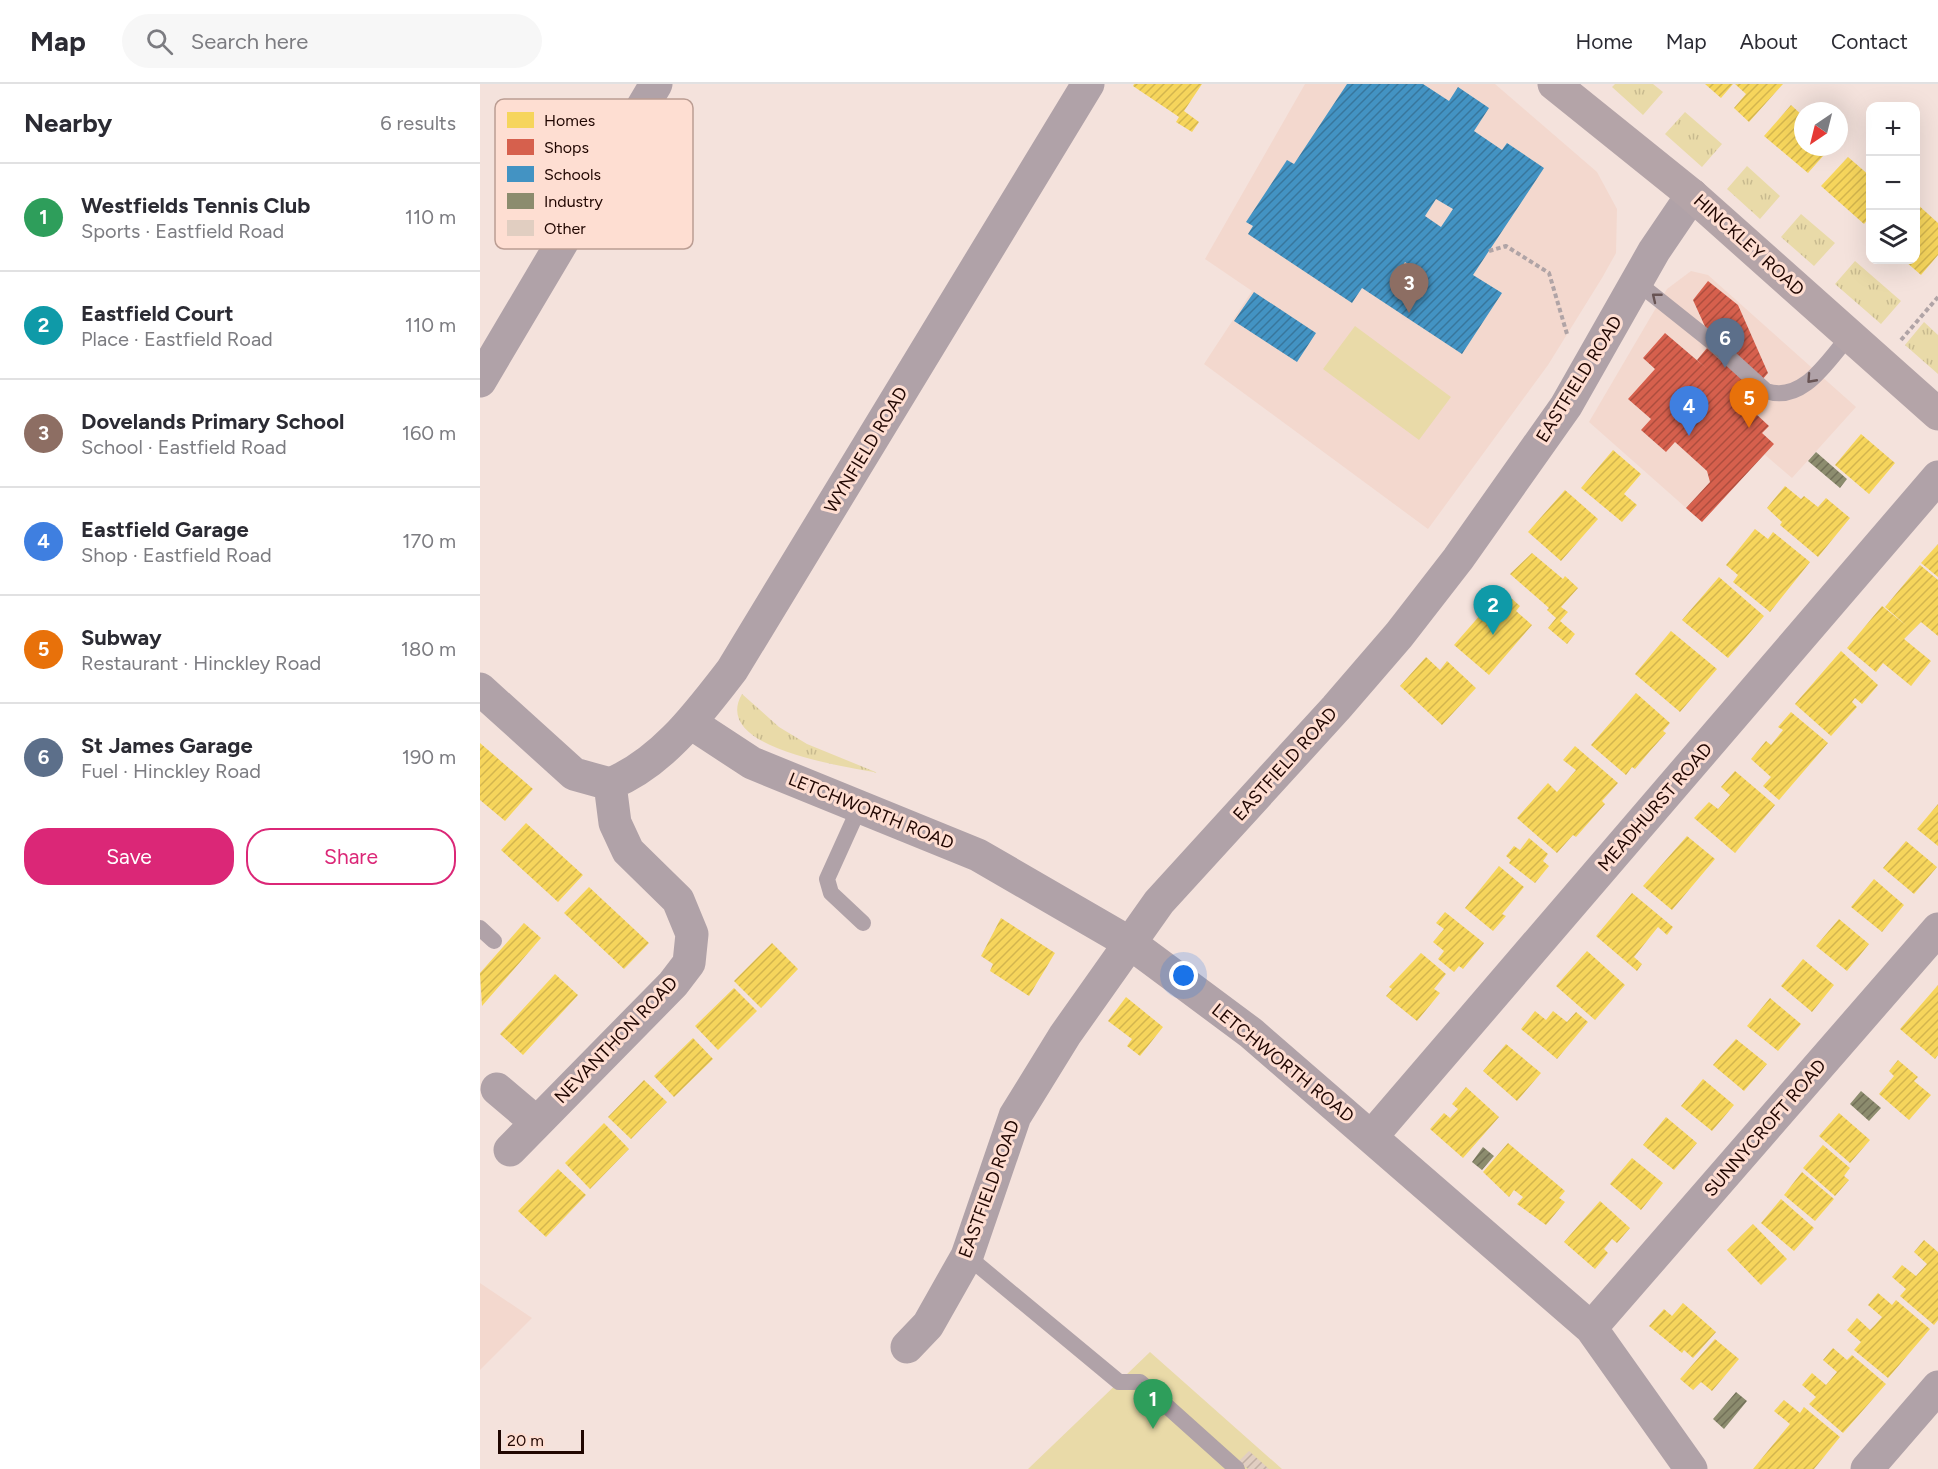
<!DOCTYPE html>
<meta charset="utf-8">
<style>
:root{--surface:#fff;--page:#f7f7f7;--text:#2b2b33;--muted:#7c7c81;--line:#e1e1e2;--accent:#db2777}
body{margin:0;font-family:Figtree,sans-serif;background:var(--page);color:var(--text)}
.controls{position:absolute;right:18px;top:18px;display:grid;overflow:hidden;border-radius:12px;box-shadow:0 6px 24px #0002}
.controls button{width:54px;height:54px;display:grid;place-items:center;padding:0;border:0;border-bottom:2px solid var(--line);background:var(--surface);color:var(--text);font:30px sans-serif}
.compass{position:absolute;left:1314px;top:18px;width:54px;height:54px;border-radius:50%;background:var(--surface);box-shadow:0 6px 24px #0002;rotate:215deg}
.scale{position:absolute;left:18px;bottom:15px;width:86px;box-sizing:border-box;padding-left:6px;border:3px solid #200601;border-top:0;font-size:16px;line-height:21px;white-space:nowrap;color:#200601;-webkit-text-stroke:4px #feded2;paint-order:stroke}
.you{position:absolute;left:704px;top:892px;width:21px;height:21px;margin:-15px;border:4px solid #fff;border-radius:50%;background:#1a73e8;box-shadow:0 0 0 9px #1a73e833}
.badge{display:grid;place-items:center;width:39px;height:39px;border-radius:50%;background:var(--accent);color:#fff;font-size:20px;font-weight:700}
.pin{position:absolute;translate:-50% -50px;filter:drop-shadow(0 2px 3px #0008)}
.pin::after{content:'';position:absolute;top:32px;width:21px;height:18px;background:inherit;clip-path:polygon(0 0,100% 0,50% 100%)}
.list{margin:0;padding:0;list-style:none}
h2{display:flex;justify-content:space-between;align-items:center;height:78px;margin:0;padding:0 24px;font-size:26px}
h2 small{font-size:20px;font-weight:400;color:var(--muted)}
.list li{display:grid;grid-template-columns:39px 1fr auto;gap:18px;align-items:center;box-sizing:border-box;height:108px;padding:0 24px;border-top:2px solid var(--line)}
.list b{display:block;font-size:22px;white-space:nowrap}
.list p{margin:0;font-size:20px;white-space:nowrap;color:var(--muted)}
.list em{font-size:20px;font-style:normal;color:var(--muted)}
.actions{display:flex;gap:12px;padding:18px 24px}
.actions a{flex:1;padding:14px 0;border:2px solid var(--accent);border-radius:24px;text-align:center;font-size:21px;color:var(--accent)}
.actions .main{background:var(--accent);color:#fff}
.icon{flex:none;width:33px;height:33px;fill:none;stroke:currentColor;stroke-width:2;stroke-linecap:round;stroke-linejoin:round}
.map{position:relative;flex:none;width:1458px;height:1385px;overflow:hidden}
header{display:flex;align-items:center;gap:36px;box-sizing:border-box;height:84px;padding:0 30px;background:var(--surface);border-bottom:2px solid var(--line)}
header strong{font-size:28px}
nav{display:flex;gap:33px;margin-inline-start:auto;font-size:21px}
.search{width:420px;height:54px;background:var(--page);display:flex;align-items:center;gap:15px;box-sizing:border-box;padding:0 21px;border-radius:33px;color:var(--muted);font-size:22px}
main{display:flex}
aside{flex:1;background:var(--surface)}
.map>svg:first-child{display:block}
.built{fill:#f3d8ce}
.grass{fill:url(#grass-tufts)}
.pitch{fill:#e9daa8}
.homes{fill:url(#homes-hatch)}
.shops{fill:url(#shops-hatch)}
.schools{fill:url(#schools-hatch);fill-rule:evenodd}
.industry{fill:url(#industry-hatch)}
.building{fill:url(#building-hatch)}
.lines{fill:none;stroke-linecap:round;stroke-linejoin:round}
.path{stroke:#b0a4a6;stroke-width:4;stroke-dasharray:4.5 3;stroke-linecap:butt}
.lane{stroke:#b0a2a8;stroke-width:16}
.street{stroke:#b0a2a8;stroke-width:33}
.primary{stroke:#b4a4a8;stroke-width:33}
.oneway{stroke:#685454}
.labels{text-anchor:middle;stroke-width:6;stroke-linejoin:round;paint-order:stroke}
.street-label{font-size:18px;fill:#200601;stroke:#feded2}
.key{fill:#feded2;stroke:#bb9d93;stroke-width:1.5}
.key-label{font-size:16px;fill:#200601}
</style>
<header>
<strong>Map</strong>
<div class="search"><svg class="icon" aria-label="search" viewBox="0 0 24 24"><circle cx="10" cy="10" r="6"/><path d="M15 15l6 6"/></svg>Search here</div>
<nav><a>Home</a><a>Map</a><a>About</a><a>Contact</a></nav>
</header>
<main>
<aside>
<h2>Nearby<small>6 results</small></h2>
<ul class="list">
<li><span class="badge" style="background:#2e9e5b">1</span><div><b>Westfields Tennis Club</b><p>Sports · Eastfield Road</p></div><em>110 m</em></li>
<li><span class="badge" style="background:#0f9aa8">2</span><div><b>Eastfield Court</b><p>Place · Eastfield Road</p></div><em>110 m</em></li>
<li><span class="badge" style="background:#8d6e63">3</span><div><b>Dovelands Primary School</b><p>School · Eastfield Road</p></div><em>160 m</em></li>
<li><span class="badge" style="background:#3f7fe0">4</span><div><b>Eastfield Garage</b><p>Shop · Eastfield Road</p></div><em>170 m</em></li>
<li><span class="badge" style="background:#e8710a">5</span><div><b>Subway</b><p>Restaurant · Hinckley Road</p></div><em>180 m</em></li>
<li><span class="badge" style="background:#5c6f8a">6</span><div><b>St James Garage</b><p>Fuel · Hinckley Road</p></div><em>190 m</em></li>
</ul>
<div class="actions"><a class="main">Save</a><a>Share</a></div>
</aside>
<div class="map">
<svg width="1458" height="1385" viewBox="0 0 1458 1385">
<defs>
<pattern id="grass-tufts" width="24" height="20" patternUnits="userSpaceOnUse" patternTransform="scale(1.5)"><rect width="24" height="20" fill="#e9daa8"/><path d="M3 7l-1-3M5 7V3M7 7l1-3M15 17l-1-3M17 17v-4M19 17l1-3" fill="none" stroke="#c8ba8f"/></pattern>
<pattern id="homes-hatch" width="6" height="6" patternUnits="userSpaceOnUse" patternTransform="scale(1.5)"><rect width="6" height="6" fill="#f6d55c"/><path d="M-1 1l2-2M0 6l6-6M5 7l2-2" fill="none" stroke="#d3b54e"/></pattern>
<pattern id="shops-hatch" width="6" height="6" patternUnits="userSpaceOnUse" patternTransform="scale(1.5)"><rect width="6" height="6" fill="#d6604d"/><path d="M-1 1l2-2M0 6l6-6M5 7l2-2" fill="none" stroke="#ad4d3e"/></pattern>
<pattern id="schools-hatch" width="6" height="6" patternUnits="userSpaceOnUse" patternTransform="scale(1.5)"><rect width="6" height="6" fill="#4393c3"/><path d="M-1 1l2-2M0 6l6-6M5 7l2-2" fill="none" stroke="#38769c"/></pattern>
<pattern id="industry-hatch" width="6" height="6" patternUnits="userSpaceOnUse" patternTransform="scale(1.5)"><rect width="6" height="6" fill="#8c8c6e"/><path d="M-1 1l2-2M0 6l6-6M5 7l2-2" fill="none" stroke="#727058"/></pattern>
<pattern id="building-hatch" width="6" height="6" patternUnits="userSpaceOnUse" patternTransform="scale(1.5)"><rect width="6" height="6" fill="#e1cec1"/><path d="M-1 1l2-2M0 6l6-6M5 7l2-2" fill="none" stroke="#c1afa4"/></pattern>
</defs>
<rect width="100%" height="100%" fill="#f4e2dc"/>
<path class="built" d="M825,0H1015L1117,88L1137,125L1136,169L1122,194L1068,281L948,445L724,280L772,207L725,175Z
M1211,187L1228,191L1376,323L1312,394L1284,370L1222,438L1109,338L1187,205Z
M0,1199L52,1234L0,1286Z"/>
<path class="grass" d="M1135,0H1173L1183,8L1163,31L1132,3Z
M1205,28L1242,60L1222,83L1185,50Z
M1267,82L1300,112L1280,135L1247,105Z
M1321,130L1355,159L1334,182L1301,153Z
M1375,177L1421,217L1401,240L1355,200Z
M1444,238L1458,251V290L1425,261Z
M262,610L299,643L327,660L398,689C366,682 230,665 262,610Z"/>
<path class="pitch" d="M875,242L971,313L939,356L843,285Z
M670,1268L802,1385H548Z"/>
<path class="homes" d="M654,0H722L704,27L719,38L712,48L696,38L699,33L653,2Z
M1225,0H1253L1241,14Z
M1255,0H1303L1269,38L1254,24L1266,10Z
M1311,21L1323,32V63H1351L1328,89L1284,52Z
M1368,73L1390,92V133L1384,140L1341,102Z
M1436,119L1458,139V171L1441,191L1425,177L1436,176L1438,163L1436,160Z
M1381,350L1415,379L1389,410L1355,381Z
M1133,366L1161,390L1144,410L1157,421L1142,438L1101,404Z
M1305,402L1321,415L1324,412L1338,423L1346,414L1370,434L1338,473L1300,441L1302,438L1287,424Z
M1085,406L1118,435L1081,477L1048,448Z
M1275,445L1288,455L1293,448L1330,478L1290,528L1253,498L1258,491L1246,481Z
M1458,460V493L1441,479Z
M1052,469L1083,495L1085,492L1098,504L1081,523L1088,528L1080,537L1095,550L1087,560L1068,544L1076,534L1067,526L1069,524L1030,490Z
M1440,481L1458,496V552L1441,538L1424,555L1451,577L1431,602L1403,579L1396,588L1367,564L1402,522L1427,542L1405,523Z
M1239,493L1284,532L1248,574L1202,536Z
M1022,506L1040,522L1036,527L1052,541L1009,591L974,561Z
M1191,547L1237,585L1200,628L1155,590Z
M1361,567L1398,601L1382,620L1375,614L1372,618L1377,623L1351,652L1315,620Z
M946,573L960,586L967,577L996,604L962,641L920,602Z
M1156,609L1190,639L1183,647L1186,649L1170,667L1155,685L1152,683L1146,691L1111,661Z
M1311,628L1348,659L1299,716L1283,702L1291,693L1271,675L1286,657L1291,661L1303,646L1298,643Z
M0,659L53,705L25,737L0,716Z
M1095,662L1138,699L1122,717L1125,720L1096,753L1093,751L1077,769L1037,734L1068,699L1077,708L1096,686L1083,676Z
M1255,687L1295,721L1255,769L1214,734L1229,718L1238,725L1250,711L1241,703Z
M1458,720V762L1437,745Z
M46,739L103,791L78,818L21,766Z
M1207,752L1235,775L1192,826L1163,802Z
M1049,754L1068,770L1063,777L1069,782L1055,799L1029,779L1031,776L1026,772L1034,762L1040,766Z
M1426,757L1457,783L1434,810L1403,784Z
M1019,782L1044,803L1022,830L1026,832L1013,847L985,824Z
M1394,795L1424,821L1402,848L1371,823Z
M109,803L169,859L144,885L84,829Z
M1152,809L1193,843L1187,851L1178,843L1154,873L1162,880L1157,887L1116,852Z
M965,828L1004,859L983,885L979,882L974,888L958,875L964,867L953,858L964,845L956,839Z
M521,834L575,869L549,912L510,887L513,880L501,872Z
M1359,835L1389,860L1367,887L1336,862Z
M44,839L61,854L2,922L0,889Z
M292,859L318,885L281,924L254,897Z
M1107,867L1145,901L1115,936L1076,902Z
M941,869L966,890L954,905L960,909L937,937L906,912L912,905L909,903Z
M1323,875L1354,901L1332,928L1301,902Z
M75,890L98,911L43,971L20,950Z
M1458,901V971L1455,975L1420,945Z
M254,904L277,927L238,966L215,942Z
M646,913L683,943L660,972L647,962L652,955L628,937Z
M1290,914L1321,940L1298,967L1267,942Z
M1055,927L1066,936L1073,927L1087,938L1096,928L1108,938L1077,975L1041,945Z
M213,954L233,975L194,1013L174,992Z
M1256,955L1287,980L1264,1007L1233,981Z
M1026,960L1061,989L1037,1017L1003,987Z
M1418,976L1438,993L1434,997L1451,1011L1429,1036L1399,1010L1414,992L1409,987Z
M1223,995L1254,1021L1232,1047L1201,1022Z
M164,996L187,1018L151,1055L128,1033Z
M986,1003L1019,1033L983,1074L950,1045L964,1029L970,1034L978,1025L972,1020Z
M1359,1029L1390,1056L1370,1079L1339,1052Z
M1186,1033L1217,1059L1194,1086L1163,1061Z
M124,1039L149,1065L110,1105L85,1079Z
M1028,1059L1085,1107L1079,1114L1085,1118L1066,1141L1037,1120L1043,1113L1034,1106L1029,1113L1003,1088Z
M1343,1061L1370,1084L1364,1092L1369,1096L1355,1112L1323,1084Z
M1152,1074L1183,1099L1161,1126L1130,1100Z
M78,1085L106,1111L66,1153L38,1127Z
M1322,1088L1354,1115L1335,1137L1304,1111Z
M1301,1115L1334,1144L1314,1167L1281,1139Z
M1120,1117L1150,1144L1137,1159L1132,1155L1124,1165L1128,1169L1115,1185L1084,1158Z
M1273,1140L1307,1175L1281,1201L1247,1166Z
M1444,1156L1458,1168V1236L1454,1241L1420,1212L1426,1205L1412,1193L1422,1181L1436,1192L1447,1180L1434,1168Z
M1398,1209L1412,1221L1416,1216L1450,1245L1408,1294L1374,1266L1381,1258L1367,1246L1377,1234L1390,1246L1395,1241L1402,1233L1388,1221Z
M1203,1219L1236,1248L1213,1274L1204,1266L1202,1269L1169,1242L1184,1225L1192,1232Z
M1235,1255L1259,1275L1232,1307L1221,1298L1213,1306L1200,1295Z
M1353,1264L1367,1276L1372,1271L1406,1300L1363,1349L1329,1320L1336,1313L1322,1301L1332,1289L1346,1301L1357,1288L1343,1276Z
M1304,1316L1320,1329L1324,1323L1360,1353L1334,1385H1273L1310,1340L1294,1327Z"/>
<path class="shops" d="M1228,197L1258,221L1288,289L1263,318L1289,342L1282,349L1294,360L1222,438L1206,424L1230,398L1227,387L1195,358L1186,368L1161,346L1171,335L1148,315L1175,285L1163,274L1185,249L1226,284L1217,276L1232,258L1213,216Z"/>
<path class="schools" d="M867,0H943L969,17L978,3L1009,24L994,47L1022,66L1027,59L1064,84L993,191L1022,209L982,270L882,204L872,219L768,150L773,142L766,138L807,76L814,80ZM956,115L973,125L961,143L945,132ZM925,178L939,188L930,202L916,192Z
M774,208L836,249L817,278L754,237Z"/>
<path class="industry" d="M1336,368L1367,395L1360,404L1328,377Z
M1381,1007L1401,1024L1389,1037L1370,1020Z
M1003,1063L1014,1072L1002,1086L992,1078Z
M1256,1308L1267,1317L1244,1345L1233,1335Z"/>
<path class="building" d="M769,1367L789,1385H768L759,1377Z"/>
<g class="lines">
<path class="path" d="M1009,167L1026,162L1069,189L1087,250
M1421,256L1458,213"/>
<path class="lane" d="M1158,199L1232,258L1286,307C1323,320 1348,276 1370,251
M380,722L347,795L351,809L383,839
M0,844L14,857
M487,1172L639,1298H660L757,1385"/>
<path class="street" d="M0,297L176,0
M0,605L94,690L130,700L135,739L148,767L198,816L212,850L209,879L193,900L30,1066
M211,639L272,679L498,771L650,859L771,949L1111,1244L1211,1385
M130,700C182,679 218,630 252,586L608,0
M17,1005L56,1038
M892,1052L1458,393
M1111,1244L1458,845
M427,1263L448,1241L487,1172L535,1032L585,951L679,818L856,624L919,551L978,475L1086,322L1174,167L1212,111
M1387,1385L1458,1303"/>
<path class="primary" d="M1074,0L1212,111L1458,330"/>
</g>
<defs><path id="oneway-chevron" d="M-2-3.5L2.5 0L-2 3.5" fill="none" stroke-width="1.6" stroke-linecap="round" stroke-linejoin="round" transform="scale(1.5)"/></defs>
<g class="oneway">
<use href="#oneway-chevron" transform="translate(1176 213) rotate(-141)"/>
<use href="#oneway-chevron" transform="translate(1331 295) rotate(132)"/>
</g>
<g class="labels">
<g class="street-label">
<text transform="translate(1269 161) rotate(42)" y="6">HINCKLEY ROAD</text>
<text transform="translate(1099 295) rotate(-58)" y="6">EASTFIELD ROAD</text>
<text transform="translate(386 366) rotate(-59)" y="6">WYNFIELD ROAD</text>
<text transform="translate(805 680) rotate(-48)" y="6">EASTFIELD ROAD</text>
<text transform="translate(1175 723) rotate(-49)" y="6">MEADHURST ROAD</text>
<text transform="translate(391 727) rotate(22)" y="6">LETCHWORTH ROAD</text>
<text transform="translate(136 956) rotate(-46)" y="6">NEVANTHON ROAD</text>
<text transform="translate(803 979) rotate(39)" y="6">LETCHWORTH ROAD</text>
<text transform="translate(1285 1044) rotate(-49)" y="6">SUNNYCROFT ROAD</text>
<text transform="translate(509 1105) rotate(-70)" y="6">EASTFIELD ROAD</text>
</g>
</g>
<rect x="15" y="15" width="198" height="150" rx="9" class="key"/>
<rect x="27" y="28" width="27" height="16" fill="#f6d55c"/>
<rect x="27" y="55" width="27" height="16" fill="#d6604d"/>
<rect x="27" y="82" width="27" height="16" fill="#4393c3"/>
<rect x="27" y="109" width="27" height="16" fill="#8c8c6e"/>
<rect x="27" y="136" width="27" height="16" fill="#e1cec1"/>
<g class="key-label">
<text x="64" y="42">Homes</text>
<text x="64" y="69">Shops</text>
<text x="64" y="96">Schools</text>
<text x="64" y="123">Industry</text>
<text x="64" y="150">Other</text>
</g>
</svg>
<div class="controls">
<button>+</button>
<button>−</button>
<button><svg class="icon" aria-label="layers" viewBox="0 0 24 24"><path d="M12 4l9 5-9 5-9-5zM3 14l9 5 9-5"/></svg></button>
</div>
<svg class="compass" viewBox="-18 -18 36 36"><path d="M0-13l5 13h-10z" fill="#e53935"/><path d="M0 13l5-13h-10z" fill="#7c7c81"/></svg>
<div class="scale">20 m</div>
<div class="you"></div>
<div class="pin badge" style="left:673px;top:1345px;background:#2e9e5b">1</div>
<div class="pin badge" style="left:1013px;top:551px;background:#0f9aa8">2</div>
<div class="pin badge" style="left:929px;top:229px;background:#8d6e63">3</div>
<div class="pin badge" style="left:1209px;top:352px;background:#3f7fe0">4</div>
<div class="pin badge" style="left:1269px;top:344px;background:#e8710a">5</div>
<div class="pin badge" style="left:1245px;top:284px;background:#5c6f8a">6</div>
</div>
</main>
